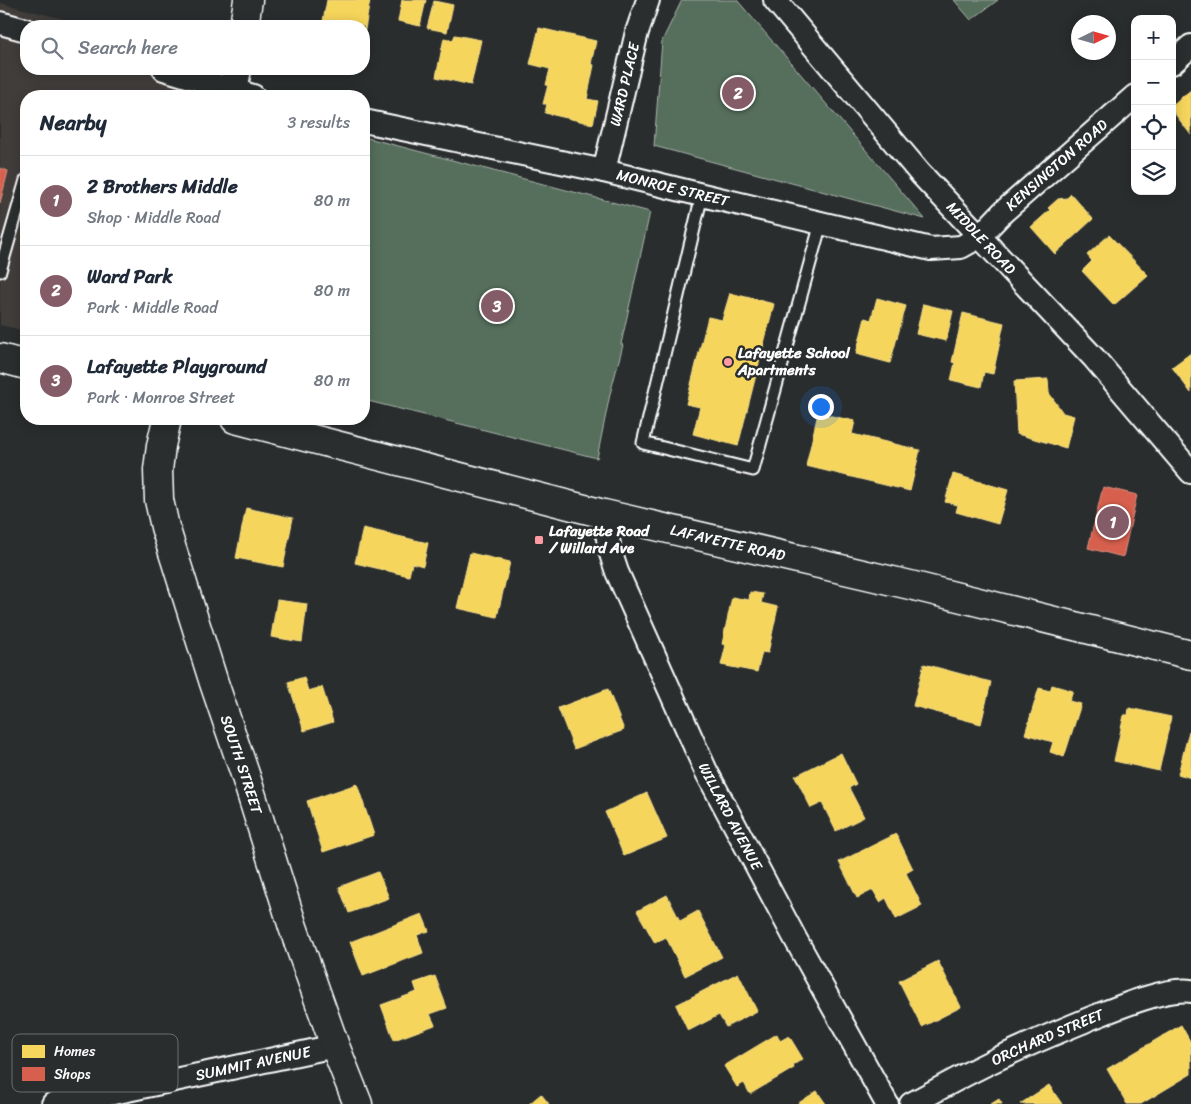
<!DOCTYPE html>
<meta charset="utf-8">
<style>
:root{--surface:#fff;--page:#f2f2f3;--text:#1f2937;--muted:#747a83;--line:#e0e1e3;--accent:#845c67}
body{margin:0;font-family:Sriracha,sans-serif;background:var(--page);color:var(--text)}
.controls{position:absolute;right:15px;top:15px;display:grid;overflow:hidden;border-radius:10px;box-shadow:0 2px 12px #0003}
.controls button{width:45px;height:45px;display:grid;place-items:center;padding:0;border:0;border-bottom:1px solid var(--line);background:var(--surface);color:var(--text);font:25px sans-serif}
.compass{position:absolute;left:1071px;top:15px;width:45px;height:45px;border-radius:50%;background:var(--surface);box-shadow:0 2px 12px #0003;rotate:85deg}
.you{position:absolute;left:820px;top:406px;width:18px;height:18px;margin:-12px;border:4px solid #fff;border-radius:50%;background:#1a73e8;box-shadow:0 0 0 8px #1a73e833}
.badge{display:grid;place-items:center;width:32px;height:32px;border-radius:50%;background:var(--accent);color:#fff;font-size:16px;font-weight:700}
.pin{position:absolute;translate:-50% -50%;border:2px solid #fff;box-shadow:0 1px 5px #0006}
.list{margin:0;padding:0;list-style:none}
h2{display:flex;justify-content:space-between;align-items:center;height:65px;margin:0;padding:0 20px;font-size:21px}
h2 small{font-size:16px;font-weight:400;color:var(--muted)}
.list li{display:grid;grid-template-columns:32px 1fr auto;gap:15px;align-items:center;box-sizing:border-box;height:90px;padding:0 20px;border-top:1px solid var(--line)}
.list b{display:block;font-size:19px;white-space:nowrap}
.list p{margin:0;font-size:16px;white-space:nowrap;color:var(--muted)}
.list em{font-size:16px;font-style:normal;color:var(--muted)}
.icon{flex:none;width:28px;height:28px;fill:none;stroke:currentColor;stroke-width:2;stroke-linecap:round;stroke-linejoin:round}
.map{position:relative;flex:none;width:1191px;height:1104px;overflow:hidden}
.search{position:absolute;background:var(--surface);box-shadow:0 2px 12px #0003;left:20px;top:20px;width:350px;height:55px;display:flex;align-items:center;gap:12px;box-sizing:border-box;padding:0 18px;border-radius:20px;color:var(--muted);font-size:19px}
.panel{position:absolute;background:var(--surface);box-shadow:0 2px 12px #0003;left:20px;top:90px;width:350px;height:335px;border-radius:20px}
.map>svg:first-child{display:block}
.built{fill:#3f3e3a}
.green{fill:#566e5c;stroke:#aab6ae}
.homes{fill:#f6d55c;stroke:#f9e28d}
.shops{fill:#d6604d;stroke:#e29082}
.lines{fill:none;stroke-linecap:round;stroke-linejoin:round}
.lane-casing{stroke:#fff;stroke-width:15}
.street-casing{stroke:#fff;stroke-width:26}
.secondary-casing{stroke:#fff;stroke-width:31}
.primary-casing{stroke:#fff;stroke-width:31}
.lane{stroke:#2a2d2e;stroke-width:11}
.street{stroke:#2a2d2e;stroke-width:22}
.secondary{stroke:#2a2d2e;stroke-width:28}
.primary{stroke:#2a2d2e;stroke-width:28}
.poi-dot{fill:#ff9aa2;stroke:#2a2d2e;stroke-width:2}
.labels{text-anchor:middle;stroke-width:5;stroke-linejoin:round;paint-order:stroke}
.street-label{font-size:15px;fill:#fff;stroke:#2a2d2e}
.poi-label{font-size:15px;font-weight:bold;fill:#fff;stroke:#2a2d2e;text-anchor:start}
.key{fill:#2a2d2e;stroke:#6a6c6d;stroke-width:1}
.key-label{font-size:14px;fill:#fff}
</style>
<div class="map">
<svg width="1191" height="1104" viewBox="0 0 1191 1104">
<rect width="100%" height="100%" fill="#2a2d2e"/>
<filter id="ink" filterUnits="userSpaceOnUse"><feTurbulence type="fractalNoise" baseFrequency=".02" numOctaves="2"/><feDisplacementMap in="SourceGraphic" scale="10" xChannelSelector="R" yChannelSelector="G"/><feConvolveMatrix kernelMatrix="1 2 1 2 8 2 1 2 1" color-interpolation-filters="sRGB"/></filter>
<g filter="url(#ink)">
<path class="built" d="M0,3L91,26H26V69H202L197,96H26V331L0,325Z"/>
<path class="green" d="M682,0H737L925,219L654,146L662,41Z
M954,0H998L971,20Z
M364,137L650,212L621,344L623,345L610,394L597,458L364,400Z"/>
<path class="homes" d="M327,0H370L364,35V26H322Z
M402,0H426L420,26L398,21Z
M434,1L453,5L447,32L427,28Z
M539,28L596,41L591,64L594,65L587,99L598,101L593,124L545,113L547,104H543L548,85H546L550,69L530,64Z
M455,35L481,40L471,85L436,77L444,38L453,40Z
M1191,90V135L1172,110V105Z
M1071,194L1093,219L1055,254L1031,227L1050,210L1048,208L1058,199L1067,198Z
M1109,235L1148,275L1114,305L1082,271L1092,261L1087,255Z
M730,293L774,304L738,446L693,434L700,407L686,404L708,317L722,320Z
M877,298L906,306L890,363L856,354L865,318L871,320Z
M923,304L953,311L946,341L916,334Z
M963,313L1004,323L993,374L984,372L981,387L951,380L955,363L952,362Z
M1191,353V393L1172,367Z
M1048,379L1049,393L1063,413L1074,416L1066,448L1017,434L1014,381Z
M818,413L855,421L852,434L920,450L910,491L806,466Z
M953,474L1008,490L998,524L956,512L958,505L945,502Z
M246,508L293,518L283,567L236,558Z
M363,528L428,543L423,566L412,563L409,576L355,563Z
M470,553L510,562L497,617L457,608Z
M750,592L763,594L761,603L778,607L768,653L762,652L757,672L721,665L726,645L722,644L732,597L749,600Z
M277,600L307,604L302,642L271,637Z
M924,664L991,682L981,724L913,706Z
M304,677L308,691L322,687L333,722L304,731L288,682Z
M1052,685L1073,691L1069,701L1081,704L1064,757L1050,752L1053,742L1025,734L1039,688L1050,691Z
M608,689L624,730L574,749L558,708Z
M1129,708L1171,717L1159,771L1114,761L1124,715H1128Z
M1189,731L1191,732V778L1178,774Z
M841,753L856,784L849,788L864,817L836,831L822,803L811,808L795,776Z
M357,784L374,835L323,852L307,801Z
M647,793L667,838L624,856L605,812Z
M896,834L913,869L906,873L922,906L896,919L886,898L880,902L873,890L857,898L839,862Z
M378,872L389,898L349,913L339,887Z
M667,895L680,921L698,911L722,957L685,976L666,937L655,943L637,911Z
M422,914L429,931L417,935L423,953L363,976L350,942Z
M938,961L961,1007L922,1027L899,981Z
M738,973L757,1011L726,1027L719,1015L688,1031L676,1005Z
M435,976L447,1008L430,1014L435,1025L394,1040L381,1005L417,992L414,983Z
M1181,1025L1191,1043V1074L1141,1104H1127L1107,1069Z
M777,1034L780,1041L789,1036L803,1059L793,1065L794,1068L750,1094L744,1083L737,1087L724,1066Z
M1049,1085L1062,1104H1020Z
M817,1091L826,1104H797Z
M541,1094L549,1104H529Z
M999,1099L1002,1104H991Z"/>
<path class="shops" d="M0,168L8,171L0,203Z
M1103,487L1137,495L1123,557L1088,548Z"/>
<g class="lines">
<defs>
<path id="lane" d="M702,195L643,443L753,470L821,223
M0,271L26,180"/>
<g id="street">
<path id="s1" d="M775,0L920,173L1094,358L1191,472"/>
<path d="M0,23L26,30"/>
<path d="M1172,63L1191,46"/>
<path d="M164,69L253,96"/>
<path id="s2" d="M364,121L604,171L702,195L931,249L961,247L979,237L1003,212L1135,96"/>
<path id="s3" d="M604,171L637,32L648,0"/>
<path id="s4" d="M604,514L610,551L617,572L706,771L796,940L887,1104"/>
<path id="s5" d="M53,1104L99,1096L335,1046"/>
<path id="s6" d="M911,1104C939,1089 967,1073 995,1060C1026,1045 1058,1032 1089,1019C1114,1009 1166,987 1191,991"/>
</g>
<g id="secondary">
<path d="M244,26L248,0"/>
<path d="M232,96L237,69"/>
<path id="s7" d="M167,419L161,446L158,470L159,500L165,527L214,683L245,774L293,927L335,1046L358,1104"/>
</g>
<g id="primary">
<path d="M0,358L26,365"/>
<path id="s8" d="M235,419L604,514L910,585L1191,655"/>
</g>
</defs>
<use href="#lane" class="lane-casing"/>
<use href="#street" class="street-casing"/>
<use href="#secondary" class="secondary-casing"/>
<use href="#primary" class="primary-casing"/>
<use href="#lane" class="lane"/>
<use href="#street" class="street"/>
<use href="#secondary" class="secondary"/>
<use href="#primary" class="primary"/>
</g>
</g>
<g class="poi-dot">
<circle cx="728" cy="362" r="5"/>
<rect x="534" y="535" width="10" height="10" rx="2.5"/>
</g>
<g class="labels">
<g class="street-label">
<text dy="5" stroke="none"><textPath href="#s3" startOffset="89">WARD PLACE</textPath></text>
<text dy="5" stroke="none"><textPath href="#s2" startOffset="738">KENSINGTON ROAD</textPath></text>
<text dy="5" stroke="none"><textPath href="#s2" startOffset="316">MONROE STREET</textPath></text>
<text dy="5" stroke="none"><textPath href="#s1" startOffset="315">MIDDLE ROAD</textPath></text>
<text dy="5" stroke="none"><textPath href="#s8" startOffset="508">LAFAYETTE ROAD</textPath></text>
<text dy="5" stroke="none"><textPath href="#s7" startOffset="359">SOUTH STREET</textPath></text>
<text dy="5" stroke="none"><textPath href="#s4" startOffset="329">WILLARD AVENUE</textPath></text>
<text dy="5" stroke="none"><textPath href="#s6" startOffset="152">ORCHARD STREET</textPath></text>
<text dy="5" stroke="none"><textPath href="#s5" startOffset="204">SUMMIT AVENUE</textPath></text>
</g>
<g class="poi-label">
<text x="738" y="358">Lafayette School<tspan x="738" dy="17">Apartments</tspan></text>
<text x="549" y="536">Lafayette Road<tspan x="549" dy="17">/ Willard Ave</tspan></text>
</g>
</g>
<rect x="12" y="1034" width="166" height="58" rx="8" class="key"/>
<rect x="22" y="1045" width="23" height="13" fill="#f6d55c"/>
<rect x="22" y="1067" width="23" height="14" fill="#d6604d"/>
<g class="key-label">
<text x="54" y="1056">Homes</text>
<text x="54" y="1079">Shops</text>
</g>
</svg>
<div class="controls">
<button>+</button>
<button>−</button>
<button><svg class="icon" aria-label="locate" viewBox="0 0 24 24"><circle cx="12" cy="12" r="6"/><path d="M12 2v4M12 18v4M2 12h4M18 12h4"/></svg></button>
<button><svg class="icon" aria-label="layers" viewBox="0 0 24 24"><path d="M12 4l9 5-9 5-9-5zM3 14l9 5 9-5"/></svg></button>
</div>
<svg class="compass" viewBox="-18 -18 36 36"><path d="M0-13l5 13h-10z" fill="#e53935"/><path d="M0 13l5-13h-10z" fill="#747a83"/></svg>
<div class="you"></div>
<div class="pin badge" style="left:1113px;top:522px">1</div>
<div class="pin badge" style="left:738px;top:93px">2</div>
<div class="pin badge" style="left:497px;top:306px">3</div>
<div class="search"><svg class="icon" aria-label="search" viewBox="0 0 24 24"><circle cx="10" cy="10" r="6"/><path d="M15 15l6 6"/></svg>Search here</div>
<section class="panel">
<h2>Nearby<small>3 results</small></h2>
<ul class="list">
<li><span class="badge">1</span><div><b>2 Brothers Middle</b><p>Shop · Middle Road</p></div><em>80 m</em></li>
<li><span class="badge">2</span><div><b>Ward Park</b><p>Park · Middle Road</p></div><em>80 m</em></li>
<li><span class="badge">3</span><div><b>Lafayette Playground</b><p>Park · Monroe Street</p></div><em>80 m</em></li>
</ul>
</section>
</div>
